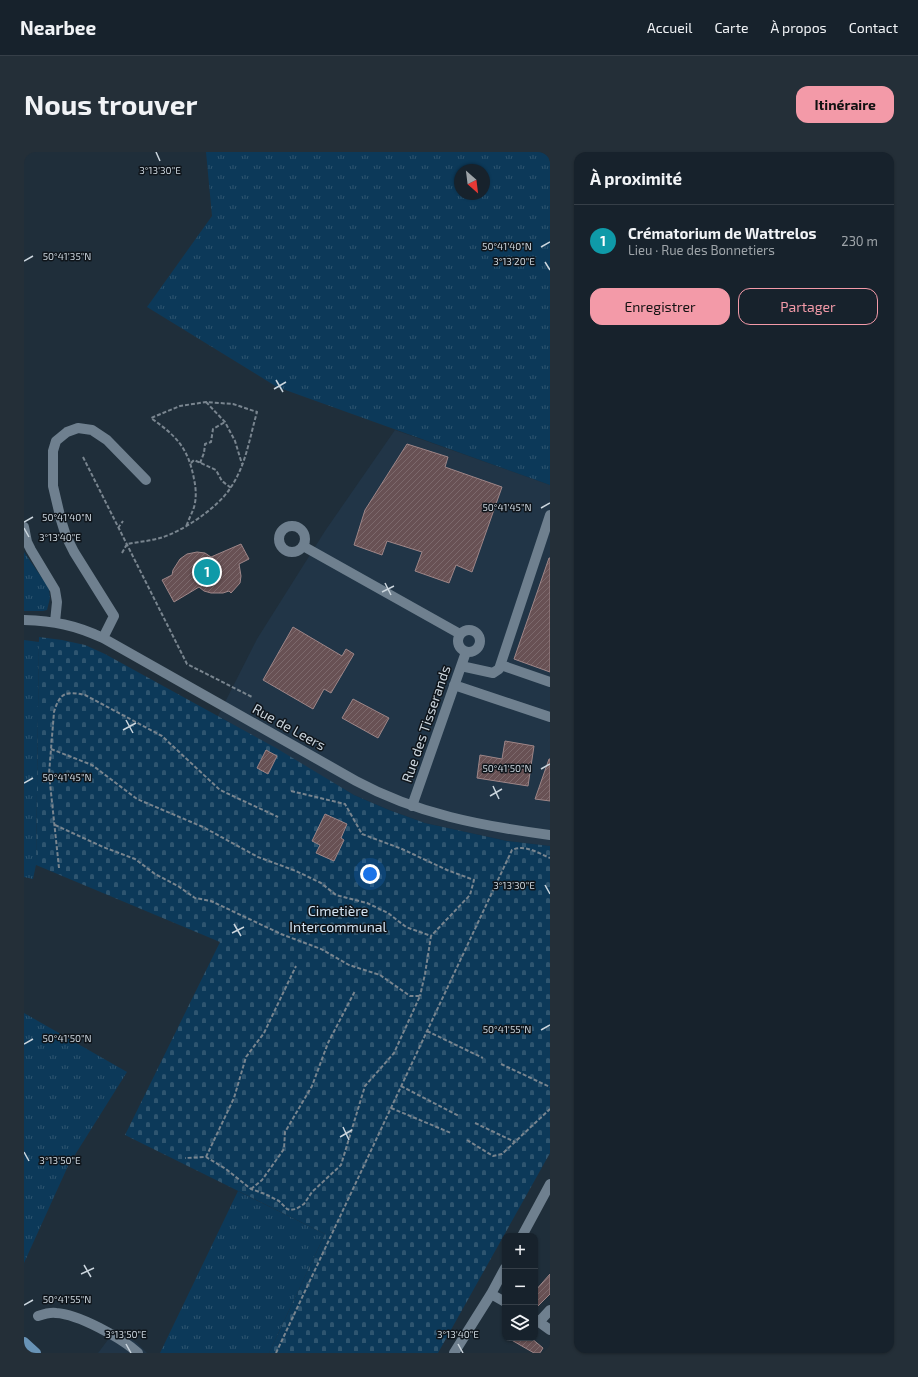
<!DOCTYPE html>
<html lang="fr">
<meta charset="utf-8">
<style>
:root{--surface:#17222c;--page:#242f38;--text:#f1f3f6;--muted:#9ea4a9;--line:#363f48;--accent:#f39aa8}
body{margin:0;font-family:"Exo 2",sans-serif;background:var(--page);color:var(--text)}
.controls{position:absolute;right:12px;bottom:12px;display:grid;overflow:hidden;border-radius:8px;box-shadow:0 1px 3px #0004}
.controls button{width:36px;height:36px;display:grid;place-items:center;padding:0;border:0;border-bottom:1px solid var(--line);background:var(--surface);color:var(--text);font:20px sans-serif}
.compass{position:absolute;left:430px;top:12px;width:36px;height:36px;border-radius:50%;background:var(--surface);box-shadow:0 1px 3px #0004;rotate:152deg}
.you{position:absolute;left:346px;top:722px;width:14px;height:14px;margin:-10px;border:3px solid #fff;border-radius:50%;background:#1a73e8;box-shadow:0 0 0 6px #1a73e833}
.badge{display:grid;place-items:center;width:26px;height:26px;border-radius:50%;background:var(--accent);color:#fff;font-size:13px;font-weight:700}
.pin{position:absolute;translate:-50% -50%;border:2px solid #fff;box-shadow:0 1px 4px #0006}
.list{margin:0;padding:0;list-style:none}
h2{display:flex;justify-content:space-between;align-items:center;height:52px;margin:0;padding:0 16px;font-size:17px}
h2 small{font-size:13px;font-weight:400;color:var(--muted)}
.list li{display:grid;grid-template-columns:26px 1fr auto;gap:12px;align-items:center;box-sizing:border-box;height:72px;padding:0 16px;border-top:1px solid var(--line)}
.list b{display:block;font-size:15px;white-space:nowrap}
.list p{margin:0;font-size:13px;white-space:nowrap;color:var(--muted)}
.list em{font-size:13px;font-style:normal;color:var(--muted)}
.actions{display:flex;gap:8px;padding:12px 16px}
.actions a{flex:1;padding:9px 0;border:1px solid var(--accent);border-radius:12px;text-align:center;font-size:14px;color:var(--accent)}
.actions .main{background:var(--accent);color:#111}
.icon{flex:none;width:22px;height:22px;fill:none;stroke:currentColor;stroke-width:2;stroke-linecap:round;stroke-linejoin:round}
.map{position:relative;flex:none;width:526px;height:1201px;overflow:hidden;border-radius:12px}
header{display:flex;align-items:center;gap:24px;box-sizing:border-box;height:56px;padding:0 20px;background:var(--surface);border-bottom:1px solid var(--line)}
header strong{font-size:19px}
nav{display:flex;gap:22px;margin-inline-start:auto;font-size:14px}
.intro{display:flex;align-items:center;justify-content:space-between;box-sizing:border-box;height:96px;padding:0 24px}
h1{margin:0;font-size:28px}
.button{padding:10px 18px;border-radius:12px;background:var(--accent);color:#111;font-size:14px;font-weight:700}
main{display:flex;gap:24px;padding:0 24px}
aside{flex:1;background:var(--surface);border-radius:12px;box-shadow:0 1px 3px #0004}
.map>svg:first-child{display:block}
.built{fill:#213547}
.grass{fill:url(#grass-tufts);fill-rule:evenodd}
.cemetery{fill:url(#cemetery-stones)}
.building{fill:url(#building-hatch);stroke:#9e8688}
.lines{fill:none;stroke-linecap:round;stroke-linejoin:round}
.path{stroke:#79858f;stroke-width:2;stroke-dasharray:4 2;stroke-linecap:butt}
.minor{stroke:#6f808f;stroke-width:10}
.major{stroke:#6893b6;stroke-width:10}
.ticks{fill:none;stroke:#cbd5dd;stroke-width:1.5}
.labels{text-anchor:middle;stroke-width:3;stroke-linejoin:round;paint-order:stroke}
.street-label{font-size:14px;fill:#cbd5dd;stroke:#0f151b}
.park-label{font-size:14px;fill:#d2e2f1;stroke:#0f151b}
.ticks-label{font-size:10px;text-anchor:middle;fill:#cbd5dd;stroke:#0f151b;stroke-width:3;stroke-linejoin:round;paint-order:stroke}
</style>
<header>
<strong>Nearbee</strong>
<nav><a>Accueil</a><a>Carte</a><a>À propos</a><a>Contact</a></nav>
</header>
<div class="intro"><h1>Nous trouver</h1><a class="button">Itinéraire</a></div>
<main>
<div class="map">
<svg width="526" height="1201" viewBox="0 0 526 1201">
<defs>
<pattern id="grass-tufts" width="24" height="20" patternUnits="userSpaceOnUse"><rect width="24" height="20" fill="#0c3959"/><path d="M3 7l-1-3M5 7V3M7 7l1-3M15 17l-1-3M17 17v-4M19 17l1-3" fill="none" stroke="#2e5570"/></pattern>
<pattern id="cemetery-stones" width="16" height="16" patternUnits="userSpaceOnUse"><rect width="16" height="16" fill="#0c3959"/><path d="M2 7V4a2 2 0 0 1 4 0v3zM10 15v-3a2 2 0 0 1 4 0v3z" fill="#2e5570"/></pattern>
<pattern id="building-hatch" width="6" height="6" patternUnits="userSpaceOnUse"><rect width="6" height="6" fill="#685154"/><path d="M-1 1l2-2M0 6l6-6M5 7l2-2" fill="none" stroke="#7c696c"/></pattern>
</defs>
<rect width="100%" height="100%" fill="#1f2e3a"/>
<path class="built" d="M371,278L526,333V694L483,689L401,671L365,658L330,643L194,564L233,487L301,379Z
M92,1177L113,1191L123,1201H74Z"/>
<path class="grass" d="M182,0H526V333L253,235L123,155L188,64ZM436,18H460V42H436Z
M0,400L25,436L26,446L23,458L19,459H0Z
M0,488L15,490L12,713L9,727L0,725Z
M0,861L103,920L44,1014L0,1111Z
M214,1039L301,1082L245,1201H136Z"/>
<path class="cemetery" d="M15,485L38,488L61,493L81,502L252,596L330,643L365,658L401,671L483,689L526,694V1001L414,1201H245L301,1082L101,983L196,790L12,713Z"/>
<path class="building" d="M383,292L424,305L421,315L478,335L448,420L432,413L425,431L391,419L398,400L363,389L358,403L330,393L341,358Z
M217,392L225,407L215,412L217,424L216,431L207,441L205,439L199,441H187L180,439L175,435L150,450L138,428L148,423L149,418L156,407L163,402L173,400L181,401L187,405Z
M525,406H526V520L490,507Z
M269,475L318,504L322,497L330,502L307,541L300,537L289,557L239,528Z
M329,547L365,566L354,586L318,566Z
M481,589L510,594L504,634L453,626L456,603L478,607Z
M242,598L253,604L244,622L233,616Z
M525,607H526V649L511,647Z
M301,662L323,672L317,686L320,688L310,709L292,701L296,693L288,689Z
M526,1122V1142L511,1157V1139Z
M484,1186H507L519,1196L516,1201H510Z"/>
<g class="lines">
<path class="path" d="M182,250L201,270L211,289L218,312
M59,305L163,512L228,545
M167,311L170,308L192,318L198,329L207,336
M176,311L180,301L181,292L187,290L189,277L201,270
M94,376L99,369
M98,401L103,392C114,390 125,389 136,386C158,380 195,355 207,335C222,313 226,284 233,260L209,252L182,250L156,254L127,266C152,284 164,295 170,327C172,336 173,348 169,358C167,363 164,369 162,375
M27,597L68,613L113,647L179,675L234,705L272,719L297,731L312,743L343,751L364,761L382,775L407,784L401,822L396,844
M267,639L321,652L338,682L378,697L423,718L450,728L446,743L407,784
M31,673L79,695L111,707L131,722L154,734L171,746L187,749L257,782L297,797L325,813L356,823L386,844H396L370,901L341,934L317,1013L288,1040L280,1052L272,1057L266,1058L263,1057L255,1049L241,1042L227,1037L202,1017L182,1005L161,1006
M35,716L25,622L30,560C36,540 42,539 61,543L138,584L196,638L254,665
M403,879L459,906
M477,912L526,935
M377,934L435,964
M367,956L427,981
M451,971L491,990
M443,988L469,1004L478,1002L526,957
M182,1005L210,946L222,905L240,881L272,814
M227,1037L238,1028L260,997L261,980L288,934L304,891L331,839
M252,1201L488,698C501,692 514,701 526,706"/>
<path class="minor" d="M255 387a13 13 0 1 1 26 0a13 13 0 1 1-26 0Z
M0,375L3,390L7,398L31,438L33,450L31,470
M279,394L436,482
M0,468C30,469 51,473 79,486L332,629C393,662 458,674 526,683
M434 489a11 11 0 1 1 22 0a11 11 0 1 1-22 0Z
M79,486L90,464L50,400L42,384L37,368L29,334V299L32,289L43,280L54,276L68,278L83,288L122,328
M477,513L526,530
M437,514L469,521L475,517L526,363
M430,533L526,565
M388,654L442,500
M498,1084L526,1032
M467,1142L481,1150
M14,1164C20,1162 26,1160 32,1161C54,1162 98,1186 114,1201
M511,1167L515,1170L526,1158
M515,1170L526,1178
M430,1201L467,1142L481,1116"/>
<path class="major" d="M0,1190L12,1201"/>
</g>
<path class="ticks" d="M132,0L136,9M517,95L526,90M0,109L9,104M521,110L526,118M252,228L259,240M250,237L262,230M517,356L526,351M0,370L9,365M0,376L5,385M361,431L367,443M358,440L370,434M102,568L109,581M99,578L112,571M517,617L526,612M0,631L9,626M469,634L475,647M466,644L478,637M521,733L526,742M210,772L217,784M208,781L220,775M517,878L526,873M0,892L9,887M319,975L325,988M316,985L328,978M0,1000L5,1009M60,1113L67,1125M57,1122L70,1116M0,1153L9,1148M102,1192L107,1201M434,1192L439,1201"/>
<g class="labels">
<g class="street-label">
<text transform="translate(402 572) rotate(-71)" y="5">Rue des Tisserands</text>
<text transform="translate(265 575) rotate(29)" y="5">Rue de Leers</text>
</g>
<g class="park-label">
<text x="314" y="764">Cimetière<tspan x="314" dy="16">Intercommunal</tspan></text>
</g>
</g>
<g class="ticks-label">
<text x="136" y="22">3°13'30"E</text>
<text x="483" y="98">50°41'40"N</text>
<text x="43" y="108">50°41'35"N</text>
<text x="490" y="113">3°13'20"E</text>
<text x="483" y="359">50°41'45"N</text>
<text x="43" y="369">50°41'40"N</text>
<text x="36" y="389">3°13'40"E</text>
<text x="483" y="620">50°41'50"N</text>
<text x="43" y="629">50°41'45"N</text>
<text x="490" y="737">3°13'30"E</text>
<text x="483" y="881">50°41'55"N</text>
<text x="43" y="890">50°41'50"N</text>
<text x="36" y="1012">3°13'50"E</text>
<text x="43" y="1151">50°41'55"N</text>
<text x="102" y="1186">3°13'50"E</text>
<text x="434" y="1186">3°13'40"E</text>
</g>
</svg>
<div class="controls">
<button>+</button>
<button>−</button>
<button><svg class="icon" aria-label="layers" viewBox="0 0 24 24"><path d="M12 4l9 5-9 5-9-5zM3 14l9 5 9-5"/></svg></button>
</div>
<svg class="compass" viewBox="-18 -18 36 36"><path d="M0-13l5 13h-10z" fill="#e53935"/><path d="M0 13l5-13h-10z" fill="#9ea4a9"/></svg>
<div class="you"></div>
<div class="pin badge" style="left:183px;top:420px;background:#0f9aa8">1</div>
</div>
<aside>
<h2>À proximité<small></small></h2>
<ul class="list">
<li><span class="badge" style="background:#0f9aa8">1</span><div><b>Crématorium de Wattrelos</b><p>Lieu · Rue des Bonnetiers</p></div><em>230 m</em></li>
</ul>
<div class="actions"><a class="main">Enregistrer</a><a>Partager</a></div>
</aside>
</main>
